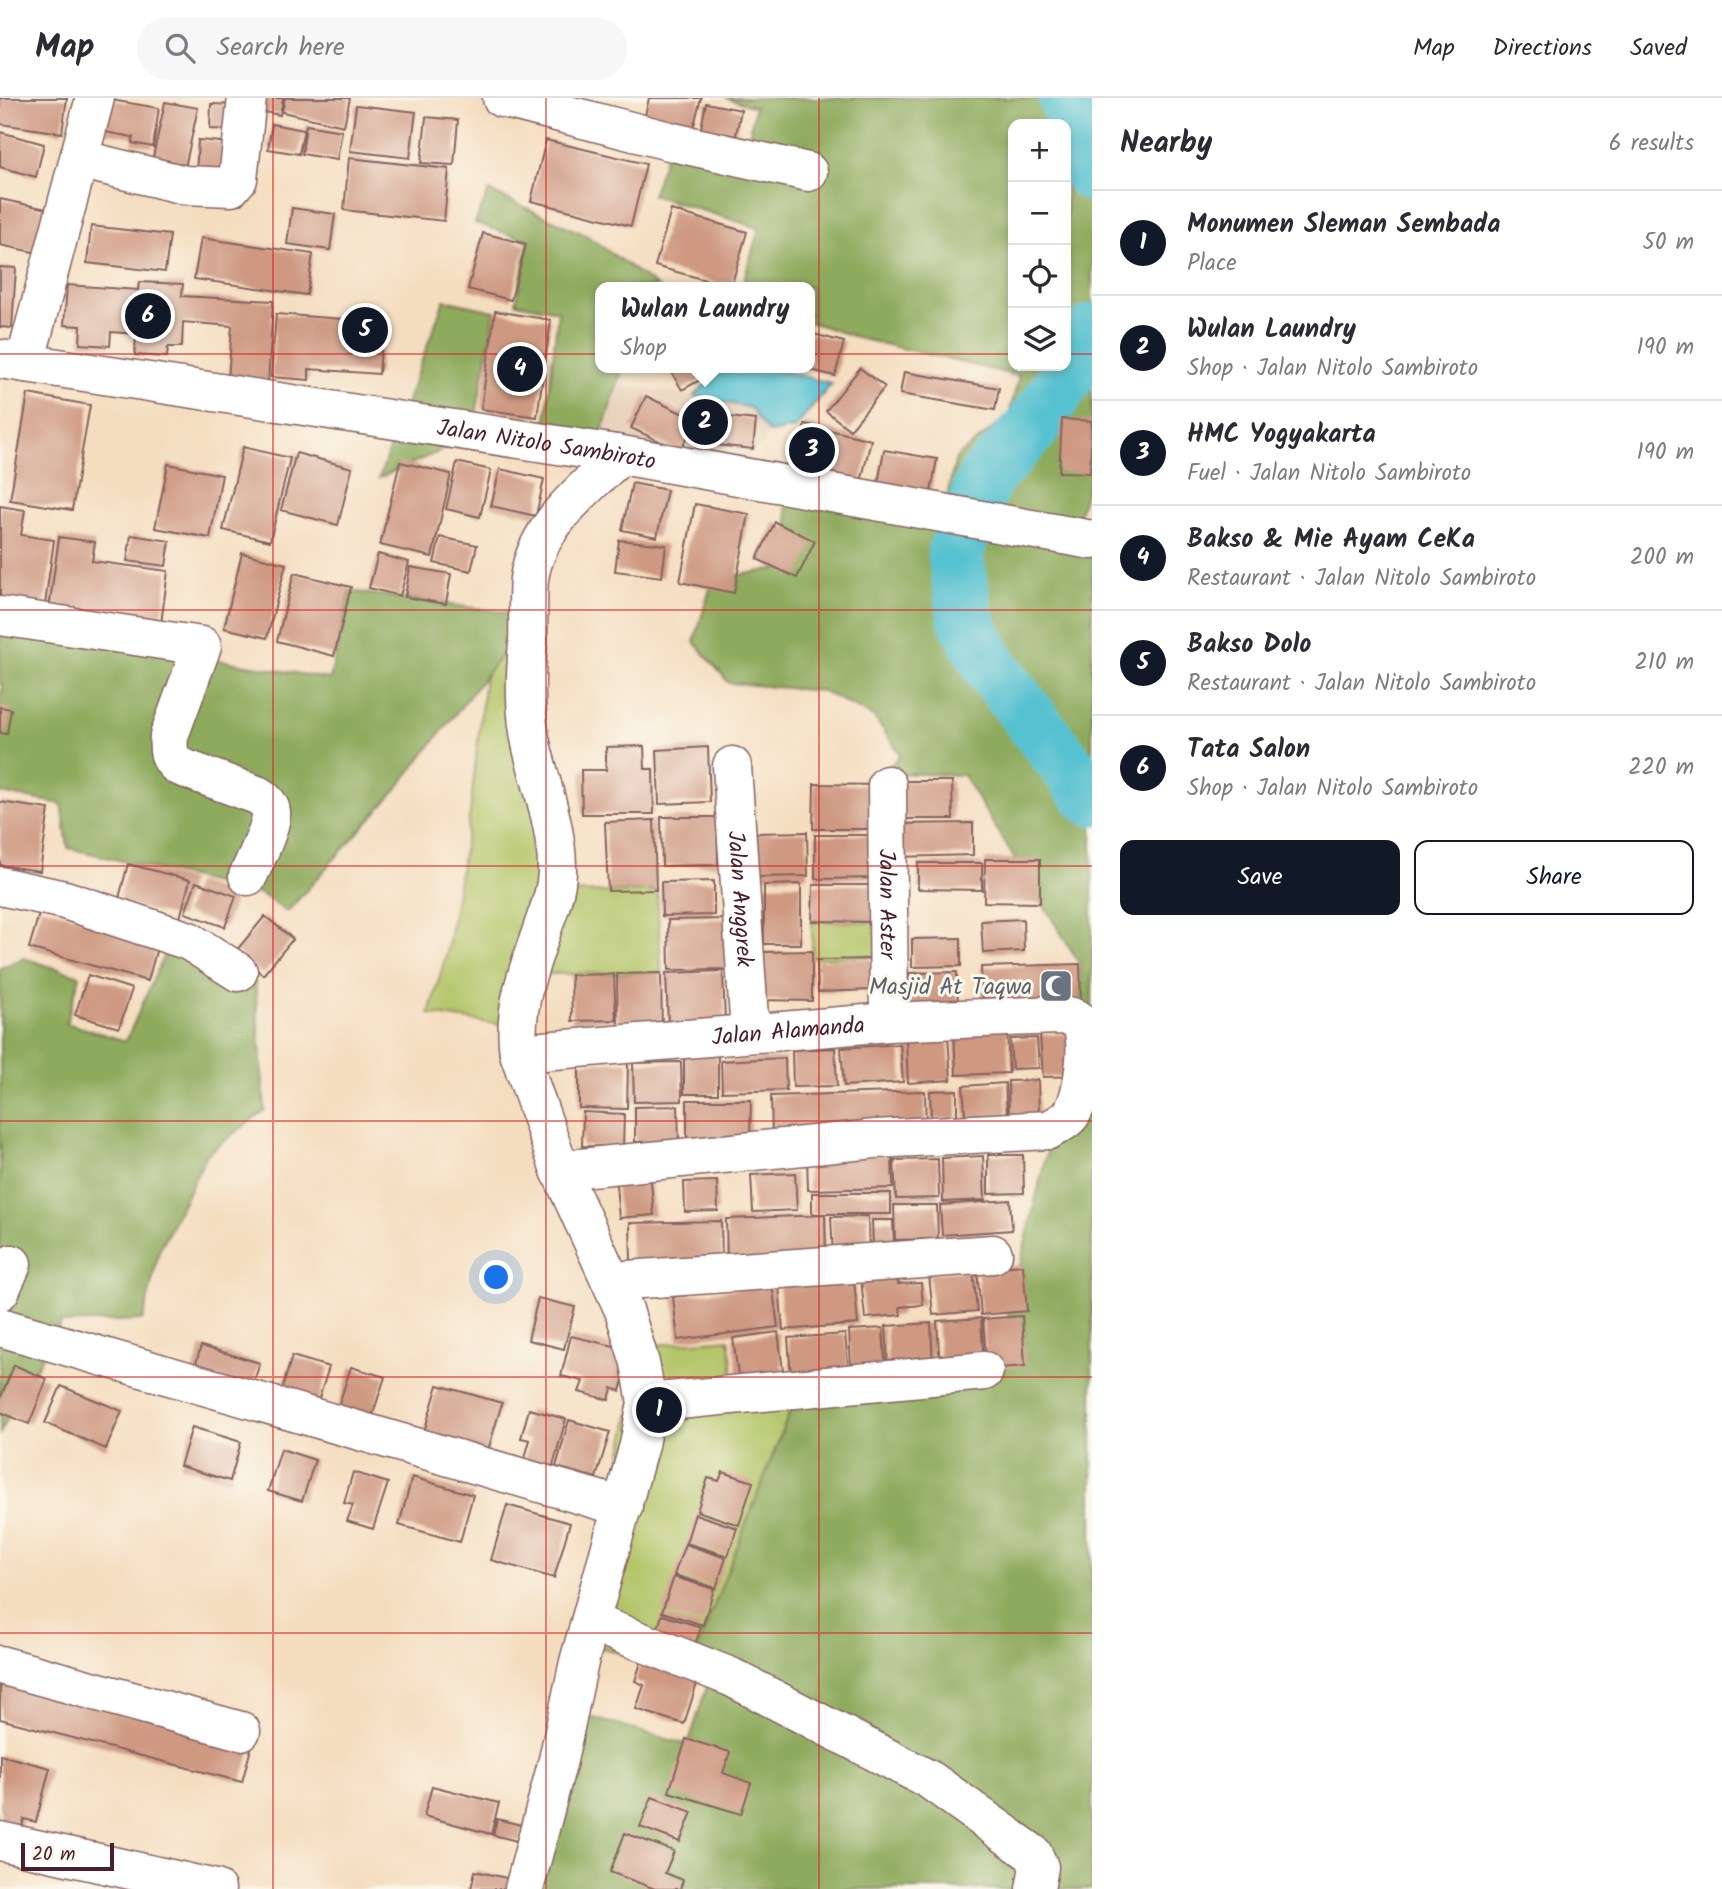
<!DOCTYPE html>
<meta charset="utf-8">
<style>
:root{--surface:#fff;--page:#f7f7f7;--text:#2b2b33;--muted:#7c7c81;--line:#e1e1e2;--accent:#111827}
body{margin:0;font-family:Kalam,sans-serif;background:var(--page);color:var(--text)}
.controls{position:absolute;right:21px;top:21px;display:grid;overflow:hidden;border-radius:14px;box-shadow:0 4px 10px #0003}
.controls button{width:63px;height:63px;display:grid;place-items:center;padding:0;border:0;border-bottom:2px solid var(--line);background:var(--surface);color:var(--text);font:35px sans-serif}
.scale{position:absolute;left:21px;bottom:18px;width:93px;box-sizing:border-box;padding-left:7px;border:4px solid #4a1f2b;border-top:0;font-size:19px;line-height:24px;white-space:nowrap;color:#4a1f2b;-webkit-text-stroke:5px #fbf7ec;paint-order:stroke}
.you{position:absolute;left:497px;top:1180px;width:24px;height:24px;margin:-18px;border:5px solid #fff;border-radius:50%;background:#1a73e8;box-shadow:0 0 0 10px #1a73e833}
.badge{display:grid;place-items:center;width:46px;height:46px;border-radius:50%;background:var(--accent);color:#fff;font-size:23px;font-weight:700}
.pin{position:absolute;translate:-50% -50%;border:4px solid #fff;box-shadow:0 2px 7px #0006}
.popup{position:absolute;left:595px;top:184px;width:220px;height:91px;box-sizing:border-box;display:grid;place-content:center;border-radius:14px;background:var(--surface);filter:drop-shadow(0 2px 5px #0005);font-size:23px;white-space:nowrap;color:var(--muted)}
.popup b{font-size:26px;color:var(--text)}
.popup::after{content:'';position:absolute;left:50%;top:100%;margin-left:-14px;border:14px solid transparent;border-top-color:var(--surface)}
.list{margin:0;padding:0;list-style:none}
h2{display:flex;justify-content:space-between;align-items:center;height:91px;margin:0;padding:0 28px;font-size:30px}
h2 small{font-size:23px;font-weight:400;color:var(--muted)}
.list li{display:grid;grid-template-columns:46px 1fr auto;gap:21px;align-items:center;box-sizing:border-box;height:105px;padding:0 28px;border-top:2px solid var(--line)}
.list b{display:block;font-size:26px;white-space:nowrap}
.list p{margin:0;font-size:23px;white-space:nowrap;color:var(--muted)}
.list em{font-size:23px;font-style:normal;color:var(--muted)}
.actions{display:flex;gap:14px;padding:21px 28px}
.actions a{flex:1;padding:16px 0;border:2px solid var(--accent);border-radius:14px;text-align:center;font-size:24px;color:var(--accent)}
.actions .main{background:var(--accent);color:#fff}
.icon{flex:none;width:38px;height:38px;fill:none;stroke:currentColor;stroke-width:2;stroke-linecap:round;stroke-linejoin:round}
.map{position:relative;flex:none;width:1092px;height:1791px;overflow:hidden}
header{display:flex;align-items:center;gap:42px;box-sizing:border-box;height:98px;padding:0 35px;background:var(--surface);border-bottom:2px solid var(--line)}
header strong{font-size:33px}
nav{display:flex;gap:38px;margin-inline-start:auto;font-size:24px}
.search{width:490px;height:63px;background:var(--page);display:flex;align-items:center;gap:18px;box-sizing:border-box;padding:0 24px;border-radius:38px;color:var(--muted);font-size:26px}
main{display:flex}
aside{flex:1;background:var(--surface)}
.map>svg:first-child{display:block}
.built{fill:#e4ccb2}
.green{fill:#b3c569;stroke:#7e724a;stroke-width:2}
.forest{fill:#8eaa5d;stroke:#6c6444;stroke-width:2;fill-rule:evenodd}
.water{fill:#56c1d0;stroke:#50707e;stroke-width:2}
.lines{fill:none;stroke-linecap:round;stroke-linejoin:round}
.river{stroke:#56c1d0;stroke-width:56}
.building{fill:#ce9881}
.minor-casing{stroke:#86625f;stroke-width:41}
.minor{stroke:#fff;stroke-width:38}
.grid{fill:none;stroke:#d62828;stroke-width:2;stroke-opacity:0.55}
.labels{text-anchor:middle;stroke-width:6;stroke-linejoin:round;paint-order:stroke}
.street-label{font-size:23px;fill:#4a1f2b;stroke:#fbf7ec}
.worship-label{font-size:23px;fill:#5b616d;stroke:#fbf7ec;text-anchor:end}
</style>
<header>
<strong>Map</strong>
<div class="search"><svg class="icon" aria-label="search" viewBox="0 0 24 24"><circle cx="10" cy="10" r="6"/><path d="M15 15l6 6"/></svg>Search here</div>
<nav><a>Map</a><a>Directions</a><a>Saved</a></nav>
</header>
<main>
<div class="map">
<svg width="1092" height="1791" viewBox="0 0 1092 1791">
<rect width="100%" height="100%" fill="#fbf7ec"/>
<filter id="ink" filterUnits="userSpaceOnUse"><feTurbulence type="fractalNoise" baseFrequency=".0143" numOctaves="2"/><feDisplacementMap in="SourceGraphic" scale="14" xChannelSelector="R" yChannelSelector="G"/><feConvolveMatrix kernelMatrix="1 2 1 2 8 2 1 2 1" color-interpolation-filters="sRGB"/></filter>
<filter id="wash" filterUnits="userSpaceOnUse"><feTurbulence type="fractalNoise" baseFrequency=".00686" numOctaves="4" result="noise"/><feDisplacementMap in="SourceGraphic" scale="28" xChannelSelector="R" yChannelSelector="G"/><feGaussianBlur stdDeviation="1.57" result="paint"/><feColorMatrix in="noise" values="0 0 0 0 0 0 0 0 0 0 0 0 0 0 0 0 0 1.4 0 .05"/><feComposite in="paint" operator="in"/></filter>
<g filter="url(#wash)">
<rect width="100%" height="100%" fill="#f4ddbf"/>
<path class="built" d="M618,287L694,298L751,310L759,323L770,335L730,383L594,357Z"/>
<path class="green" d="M532,518L559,795L657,793L661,875L535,876L525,930L429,916L447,854L470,715L485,578Z
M812,823L888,825L889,858L812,860Z
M729,1241L736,1297L798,1293L687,1577L585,1544L643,1248Z"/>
<path class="forest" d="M726,0H1092V371L1070,448L1092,453V1791H521L569,1613L688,1647L708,1585L687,1577L798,1293L997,1266L1081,908L1080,866L963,677L883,675L901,657L874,619L823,593L729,585L694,544L713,481L794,468L784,394L941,424L956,360L1009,317L1019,278L862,241L810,224V189H742L759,130L652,97L672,40L745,58L755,9ZM1013,26H1066V268H1013Z
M489,93L586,137L658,189H600V270H623L594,357L543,349L558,213L516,205L529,143L475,125Z
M444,202L495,213L472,339L379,380Z
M350,493L532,518L395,693L287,814L261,796L68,750L62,706L0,695V600L3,587L0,586V525L330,581Z
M168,848L255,885L265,1012L207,1056L159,1153L143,1222L61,1225L0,1335V870L24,860L80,878L66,925L126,943Z"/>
<path class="water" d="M750,270H767L832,285L795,330L770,335L759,323L751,310L694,298L717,275Z"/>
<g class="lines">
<path class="river" d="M1066,0L1092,76
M1092,234L1086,250L1029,333L985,380L955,454L966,522L989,567L1092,700"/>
</g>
<g id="blocks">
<path class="building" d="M0,0H67L62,35L0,26Z
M250,0H283L280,17L248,11Z
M285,0H350L344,28L282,14Z
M649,0H701L692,34L644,22Z
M111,2L159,10L153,49L132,45L133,39L105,34Z
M165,4L198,10L183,79L150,73Z
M706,5L741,12L733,52L698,45Z
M211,6L236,7V32L210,31Z
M356,7L416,14L410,60L350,53Z
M426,19L458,22L454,67L421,65Z
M272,26L304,32L299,56L268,51Z
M306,27L342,33L337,62L302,56Z
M0,34L44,46L36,79L0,69Z
M198,42L232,45L230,83L196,80Z
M546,42L646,66L631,128L531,103Z
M349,60L449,71L444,123L344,112Z
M0,101L47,111L38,155L0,147Z
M292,110L335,116L330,152L287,146Z
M671,112L747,134L731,189L655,168Z
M91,128L170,137L165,174L87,165Z
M483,135L526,146L511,202L468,191Z
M201,140L313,156L307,197L194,181Z
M0,169L16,170L12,230L0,229Z
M139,184L183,186L182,198L273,203L268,286L228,283L232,228L183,224L182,249H168L167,259L135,257L136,236L111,234L110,248L80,246L81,228L64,227L67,187L138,192Z
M495,213L551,222L537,319L481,311Z
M276,216L383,224L379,276L309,271V282L271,279Z
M810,235L844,244L835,278L810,272Z
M669,270H722L682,292Z
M860,270L885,289L850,332L826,313Z
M904,274L999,290L995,312L900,296Z
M28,296L90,307L72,412L10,402Z
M646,298L696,322L680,353L631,330Z
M700,316L756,322L753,351L697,345Z
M1062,321L1092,323L1090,375L1059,374Z
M805,326L871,342L861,384L795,367Z
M243,349L290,360L270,443L223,432Z
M884,352L937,361L931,394L878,385Z
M296,355L352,370L338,427L281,412Z
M400,364L451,376L432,459L380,447Z
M457,364L491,372L480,419L446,411Z
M168,366L222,377L210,440L155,430Z
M500,371L544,381L536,418L491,408Z
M632,385L667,392L657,439L622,432Z
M695,406L749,416L734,495L680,484Z
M0,408L25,412L21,437L54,442L45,506L0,500Z
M775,424L815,443L797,480L757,461Z
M131,437L170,443L166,468L127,463Z
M59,439L95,444L92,463L168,473L161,526L49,511Z
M440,439L477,447L471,473L434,465Z
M619,442L666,447L662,479L615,473Z
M242,455L286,466L267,540L224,530Z
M378,456L409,464L400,498L369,490Z
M410,469L451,476L446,506L405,499Z
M294,475L351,489L334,558L277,543Z
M0,609L11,611L7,636L0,635Z
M644,648L645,671H653L654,716H582L581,672H606V649Z
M708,649L710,704L659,706L657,652Z
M901,683H952L953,721H902Z
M814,686L877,687V731H813Z
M0,704L49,711L40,773L0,767Z
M661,719H717L718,767L662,768Z
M654,722L656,792L608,793L605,724Z
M973,725V757L896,759L895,726Z
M807,734L808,778L755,779L754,735Z
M815,737H880V780L815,781Z
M985,761H1040V805L984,804Z
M918,765H982V792L918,791Z
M128,766L190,782L180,820L118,804Z
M714,783V817L662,818L661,784Z
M196,784L236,798L225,829L185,815Z
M801,786V846H764V787Z
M813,787H874V824L812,823Z
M41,809L159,842L148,883L29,850Z
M265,818L293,841L263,877L236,853Z
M726,821V871L669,872L668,822Z
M1023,821L1024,853L983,855L981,823Z
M961,840V868L912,869V841Z
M812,853V903L762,902V854Z
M872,861V892L818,894L817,862Z
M1080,866L1081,908L982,911L981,869Z
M723,873L725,924L668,926L666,875Z
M957,874L958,912L910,913L909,875Z
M661,875L662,931L618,932L617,876Z
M614,876L616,922L572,923L571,877Z
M88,877L132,891L119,930L75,917Z
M1007,931L1009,975L956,977L954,933Z
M1079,935L1081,978L1043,979L1040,937Z
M948,937L951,982L908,985L906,939Z
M1037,940L1039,970L1012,971L1010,941Z
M900,946L903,984L844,988L841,950Z
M835,950L837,988L793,989L792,952Z
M684,954H718V996H684Z
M785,960L786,992L722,994L721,963Z
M579,964H628L627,1011L579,1010Z
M681,964L682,1003L634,1004L633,965Z
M1038,982L1039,1016L1009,1017L1008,983Z
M1005,985L1008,1026L966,1029L963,988Z
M957,992V1021H931L930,993Z
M925,993L926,1033L772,1039L771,998Z
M687,1002H751L750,1041H687Z
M678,1008L679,1044H635V1009Z
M583,1014L624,1016L623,1049L582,1048Z
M892,1057L893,1090L808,1092L807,1059Z
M988,1057H1023L1024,1095L988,1096Z
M983,1058L985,1102L943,1104L942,1060Z
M938,1061L939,1100L896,1101L894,1062Z
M650,1073L654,1117L619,1120L615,1076Z
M795,1075L797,1112L753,1114L751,1077Z
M717,1083L718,1113L685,1114L684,1084Z
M812,1095H891V1116H812Z
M1010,1102L1012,1132L942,1137L940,1107Z
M894,1107H937L938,1141L895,1142Z
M825,1117L826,1162L727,1165L726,1121Z
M868,1118L869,1157L833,1159L831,1119Z
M872,1122H893L894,1148L873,1149Z
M721,1123L722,1161L631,1163L630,1125Z
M1023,1167L1027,1213L981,1217L977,1171Z
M973,1172L977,1213L933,1217L929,1176Z
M897,1177L898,1186L921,1185L923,1207L900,1209L901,1217L865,1220L861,1181Z
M854,1181L858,1226L783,1232L779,1187Z
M772,1186L778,1229L678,1242L673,1199Z
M538,1200L575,1209L564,1251L528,1242Z
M1022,1218L1025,1268L987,1271L983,1221Z
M981,1220L984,1266L940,1269L937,1223Z
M931,1225L933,1271L888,1274L886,1228Z
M883,1230L886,1279L851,1268L849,1232Z
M778,1234L784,1280L739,1285L733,1240Z
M845,1236L849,1275L791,1279L788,1240Z
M571,1238L631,1252L620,1293L612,1290L609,1302L579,1294L583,1283L561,1278Z
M201,1248L260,1265L251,1293L193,1275Z
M292,1258L329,1269L314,1316L278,1305Z
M14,1267L47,1281L29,1326L0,1314V1301Z
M351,1269L385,1279L369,1328L335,1318Z
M438,1287L502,1305L487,1356L423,1337Z
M61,1288L122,1313L106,1351L45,1325Z
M529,1311L566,1321L552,1371L524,1363L530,1342L521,1340Z
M569,1322L610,1334L596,1380L556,1369Z
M192,1329L241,1344L230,1383L180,1368Z
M281,1351L315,1362L302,1403L268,1393Z
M353,1374L388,1385L373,1431L347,1423L353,1407L344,1405Z
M723,1374L753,1384L739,1427L697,1413L708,1380L719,1383Z
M412,1379L473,1397L460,1444L399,1427Z
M507,1407L570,1425L554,1480L491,1462Z
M695,1416L737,1430L728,1458L686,1445Z
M685,1446L726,1460L716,1490L674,1477Z
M674,1479L714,1491L703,1527L662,1514Z
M662,1517L701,1529L691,1558L653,1546Z
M645,1552L702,1570L684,1626L636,1611L644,1587L635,1583Z
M0,1573L254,1639L242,1684L0,1621Z
M686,1641L730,1654L723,1675L751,1685L741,1716L669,1694Z
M0,1657L50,1670L36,1724L24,1721L21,1733L0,1727Z
M432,1688L499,1705L491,1736L424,1718Z
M652,1699L692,1714L680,1744L640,1729Z
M497,1721L525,1728L521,1744L493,1737Z
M625,1735L674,1753L665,1775L683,1782L680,1791H655L610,1774Z
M475,1773L511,1781L509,1791H471Z"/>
</g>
</g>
<g filter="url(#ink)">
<use href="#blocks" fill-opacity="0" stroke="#86625f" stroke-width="2"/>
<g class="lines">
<defs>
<g id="minor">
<path d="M502,0L673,44L808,74"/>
<path d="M79,61L185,87L231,89L238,81L247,0"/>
<path id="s1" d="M0,261L616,356L1092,442"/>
<path d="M25,265L95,0"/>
<path d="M0,518L202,548L169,638C168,651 168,660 178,668L257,697C264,701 270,706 271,714C272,730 255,762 248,778"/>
<path id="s2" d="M732,668L750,935"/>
<path id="s3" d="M887,687L889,924"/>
<path d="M0,788L65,802L189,843L238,874"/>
<path id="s4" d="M519,955L889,924L1058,917C1065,917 1073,918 1079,923C1092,939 1083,998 1072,1015C1067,1023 1057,1027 1049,1032L875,1041L560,1072"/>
<path d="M613,1183L993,1156"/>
<path d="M0,1193L12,1166"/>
<path d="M0,1229L623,1409"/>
<path d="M647,1305L984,1273"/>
<path d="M591,1524L731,1579L930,1682L1033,1756L1039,1769L1035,1791"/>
<path d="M0,1567L241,1633"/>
<path d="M0,1743L216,1791"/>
<path d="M524,1791L558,1662L579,1564L639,1347L647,1305L640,1265L624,1212L560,1072L519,955C512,910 530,868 544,826C550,809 556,793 557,775C558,733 542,690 532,650C524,615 525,580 528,544C529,523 527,502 529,481C536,432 577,397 611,366L616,356"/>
</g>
</defs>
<use href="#minor" class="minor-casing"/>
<use href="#minor" class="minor"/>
</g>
</g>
<path class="grid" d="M273,0V1791M546,0V1791M819,0V1791M0,256H1013M1066,256H1092M0,512H1092M0,768H1092M0,1023H1092M0,1279H1092M0,1535H1092"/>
<defs>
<symbol id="mosque-square" viewBox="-11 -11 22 22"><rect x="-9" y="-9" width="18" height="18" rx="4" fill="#6b7280" stroke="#fbf7ec"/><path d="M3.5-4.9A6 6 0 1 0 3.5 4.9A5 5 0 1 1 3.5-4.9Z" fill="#fff"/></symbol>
</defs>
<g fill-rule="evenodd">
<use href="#mosque-square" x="1037" y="869" width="38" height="38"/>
</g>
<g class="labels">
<g class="street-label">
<text dy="8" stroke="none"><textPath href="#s1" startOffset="553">Jalan Nitolo Sambiroto</textPath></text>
<text dy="8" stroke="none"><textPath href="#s2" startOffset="133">Jalan Anggrek</textPath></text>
<text dy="8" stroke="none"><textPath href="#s3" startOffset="119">Jalan Aster</textPath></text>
<text dy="8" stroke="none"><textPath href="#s4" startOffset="270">Jalan Alamanda</textPath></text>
</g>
<g class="worship-label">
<text x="1032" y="896">Masjid At Taqwa</text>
</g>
</g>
</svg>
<div class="controls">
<button>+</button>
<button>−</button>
<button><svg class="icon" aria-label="locate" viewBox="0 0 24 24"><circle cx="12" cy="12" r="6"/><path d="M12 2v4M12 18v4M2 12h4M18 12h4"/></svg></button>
<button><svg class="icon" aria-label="layers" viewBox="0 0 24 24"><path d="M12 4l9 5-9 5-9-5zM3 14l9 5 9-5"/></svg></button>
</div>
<div class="scale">20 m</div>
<div class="you"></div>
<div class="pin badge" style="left:659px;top:1312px">1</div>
<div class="pin badge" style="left:705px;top:324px">2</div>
<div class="popup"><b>Wulan Laundry</b>Shop</div>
<div class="pin badge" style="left:812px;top:352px">3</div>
<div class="pin badge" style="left:520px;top:271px">4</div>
<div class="pin badge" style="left:365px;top:232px">5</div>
<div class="pin badge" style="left:148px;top:218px">6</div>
</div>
<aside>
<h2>Nearby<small>6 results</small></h2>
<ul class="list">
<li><span class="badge">1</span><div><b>Monumen Sleman Sembada</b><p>Place</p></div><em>50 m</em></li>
<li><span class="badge">2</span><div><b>Wulan Laundry</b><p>Shop · Jalan Nitolo Sambiroto</p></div><em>190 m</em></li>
<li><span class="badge">3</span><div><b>HMC Yogyakarta</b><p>Fuel · Jalan Nitolo Sambiroto</p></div><em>190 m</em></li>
<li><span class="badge">4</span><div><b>Bakso &amp; Mie Ayam CeKa</b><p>Restaurant · Jalan Nitolo Sambiroto</p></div><em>200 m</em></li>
<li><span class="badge">5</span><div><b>Bakso Dolo</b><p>Restaurant · Jalan Nitolo Sambiroto</p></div><em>210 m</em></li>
<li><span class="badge">6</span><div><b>Tata Salon</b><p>Shop · Jalan Nitolo Sambiroto</p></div><em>220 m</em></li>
</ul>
<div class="actions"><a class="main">Save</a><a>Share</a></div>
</aside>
</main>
